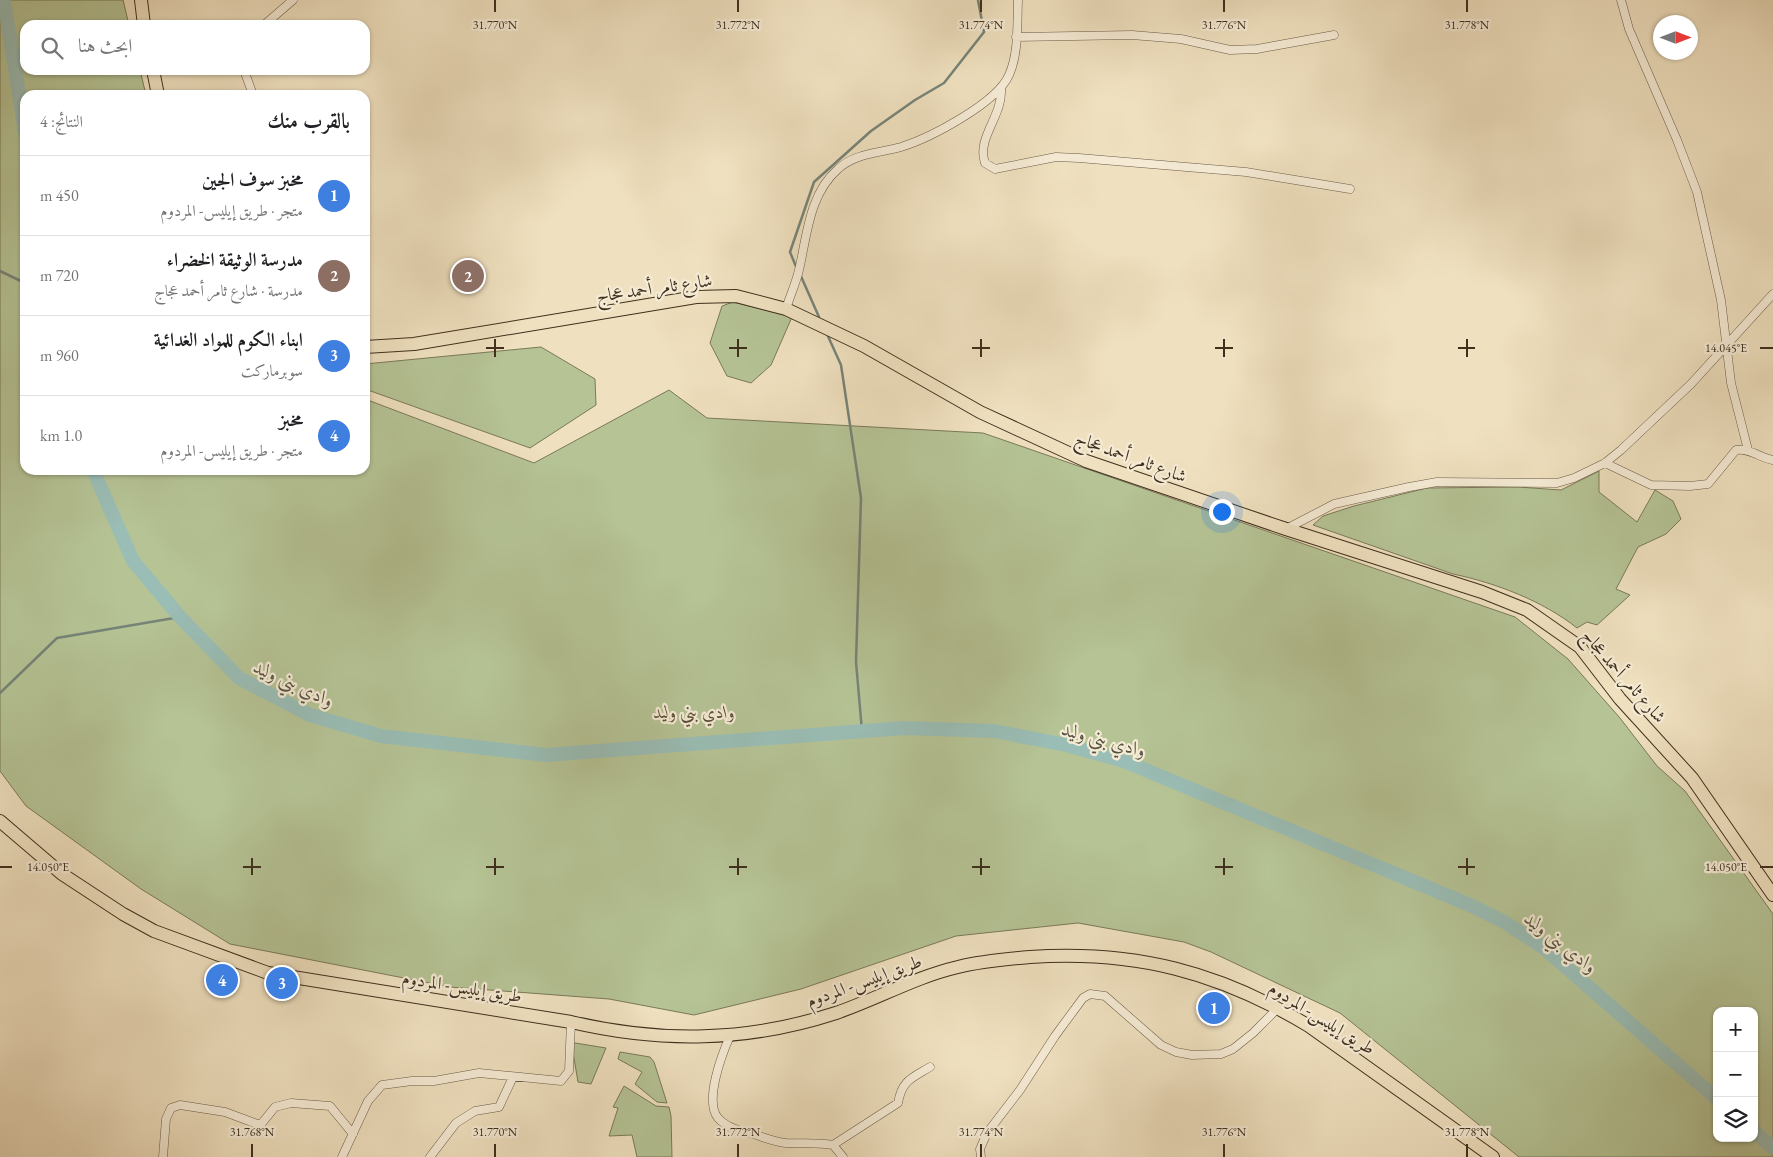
<!DOCTYPE html>
<html lang="ar">
<meta charset="utf-8">
<style>
:root{--surface:#fff;--page:#f2f2f2;--text:#202124;--muted:#757577;--line:#e0e0e0;--accent:#2563eb}
body{margin:0;font-family:"EB Garamond",Amiri,serif;background:var(--page);color:var(--text);direction:rtl}
.controls{position:absolute;right:15px;bottom:15px;display:grid;overflow:hidden;border-radius:10px;box-shadow:0 1px 4px #0004}
.controls button{width:45px;height:45px;display:grid;place-items:center;padding:0;border:0;border-bottom:1px solid var(--line);background:var(--surface);color:var(--text);font:25px sans-serif}
.compass{position:absolute;left:1653px;top:15px;width:45px;height:45px;border-radius:50%;background:var(--surface);box-shadow:0 1px 4px #0004;rotate:90deg}
.you{position:absolute;left:1221px;top:511px;width:18px;height:18px;margin:-12px;border:4px solid #fff;border-radius:50%;background:#1a73e8;box-shadow:0 0 0 8px #1a73e833}
.badge{display:grid;place-items:center;width:32px;height:32px;border-radius:50%;background:var(--accent);color:#fff;font-size:16px;font-weight:700}
.pin{position:absolute;translate:-50% -50%;border:2px solid #fff;box-shadow:0 1px 5px #0006}
.list{margin:0;padding:0;list-style:none}
h2{display:flex;justify-content:space-between;align-items:center;height:65px;margin:0;padding:0 20px;font-size:21px}
h2 small{font-size:16px;font-weight:400;color:var(--muted)}
.list li{display:grid;grid-template-columns:32px 1fr auto;gap:15px;align-items:center;box-sizing:border-box;height:80px;padding:0 20px;border-top:1px solid var(--line)}
.list b{display:block;font-size:19px;white-space:nowrap}
.list p{margin:0;font-size:16px;white-space:nowrap;color:var(--muted)}
.list em{font-size:16px;font-style:normal;color:var(--muted)}
.icon{flex:none;width:28px;height:28px;fill:none;stroke:currentColor;stroke-width:2;stroke-linecap:round;stroke-linejoin:round}
.map{position:relative;flex:none;width:1773px;height:1157px;overflow:hidden;direction:ltr}
.search{position:absolute;background:var(--surface);box-shadow:0 1px 4px #0004;left:20px;top:20px;width:350px;height:55px;display:flex;align-items:center;gap:12px;box-sizing:border-box;padding:0 18px;border-radius:15px;color:var(--muted);font-size:19px}
.panel{position:absolute;background:var(--surface);box-shadow:0 1px 4px #0004;left:20px;top:90px;width:350px;height:385px;border-radius:15px;direction:rtl}
.map>svg:first-child{display:block}
.green{fill:#b5c395;stroke:#7a7959;fill-rule:evenodd}
.lines{fill:none;stroke-linecap:round;stroke-linejoin:round}
.stream{stroke:#768478;stroke-width:2.5}
.river{stroke:#9abdb5;stroke-width:14}
.minor-casing{stroke:#6b5b46;stroke-width:9}
.primary-casing{stroke:#3f2f1d;stroke-width:14}
.trunk-casing{stroke:#3f2f1d;stroke-width:14}
.minor{stroke:#f5ebd5;stroke-width:8}
.primary{stroke:#efe0bf;stroke-width:12}
.trunk{stroke:#efe0bf;stroke-width:12}
.ticks{fill:none;stroke:#3f2f1d;stroke-width:2}
.labels{text-anchor:middle;stroke-width:4.5;stroke-linejoin:round;paint-order:stroke}
.street-label{font-size:18px;fill:#3f2f1d;stroke:#f5ebd5}
.park-label{font-size:18px;font-style:italic;fill:#574d35;stroke:#f5ebd5}
.water-label{font-size:19px;font-style:italic;fill:#565243;stroke:#f5ebd5}
.ticks-label{font-size:12px;text-anchor:middle;fill:#3f2f1d;stroke:#f5ebd5;stroke-width:4.5;stroke-linejoin:round;paint-order:stroke}
</style>
<div class="map">
<svg width="1773" height="1157" viewBox="0 0 1773 1157">
<rect width="100%" height="100%" fill="#efe0bf"/>
<filter id="stains"><feTurbulence type="fractalNoise" baseFrequency=".004" numOctaves="4"/><feColorMatrix values="0 0 0 0 .2 0 0 0 0 .09 0 0 0 0 .02 0 0 0 .5 -.17"/></filter>
<radialGradient id="worn" r=".72"><stop offset=".6" stop-color="#630" stop-opacity="0"/><stop offset="1" stop-color="#630" stop-opacity=".3"/></radialGradient>
<path class="green" d="M0,0H123L129,25H25V70H140L146,95H25V470H365V399L534,463L669,390L707,418L983,433L1515,617L1568,659L1620,718L1657,766L1685,791L1773,914V1157H1519L1340,1013L1211,952L1184,942L1078,923L956,936L801,989L694,1015L609,999L450,987L230,944L141,889L26,806L0,771ZM1717,1011H1754V1138H1717Z
M733,302L792,317L771,365L751,383L727,376L710,343L722,306Z
M541,347L595,379L596,405L530,448L365,389V364Z
M1599,471V492L1637,522L1655,490L1673,501L1681,519L1666,534L1638,547L1616,589L1630,595L1597,625L1587,622L1577,628C1543,601 1496,583 1453,574L1313,525L1323,516L1354,506L1427,488L1518,487L1561,490Z
M575,1043L606,1048L591,1084L578,1082L572,1046Z
M620,1052L650,1057L654,1062L667,1103L657,1102L635,1084L642,1072L618,1059Z
M624,1086L656,1106L669,1107L671,1116L672,1157H637L632,1135L609,1136L618,1108L613,1107Z"/>
<g class="lines">
<path class="stream" d="M797,269L790,252L814,182L871,131L915,100L944,83L984,32L978,0
M0,271L25,283
M800,274L819,317
M827,334L841,365L861,498L856,662L862,731
M0,693L57,638L180,617"/>
<path class="river" d="M4,0L25,132
M93,470L133,561L180,617L239,678L310,715L381,736L546,755L904,728L994,731L1066,745L1124,761L1470,905L1506,923L1544,948L1717,1099
M1754,1131L1773,1148"/>
<defs>
<path id="minor" d="M1621,0L1629,29L1677,140L1697,192L1721,300L1731,383L1748,450
M264,25L293,0
M1016,37L1132,35L1181,39L1230,50L1257,49L1334,35
M244,70L253,95
M1001,89C1003,116 976,138 985,163L995,169L1056,157L1079,158L1246,172L1350,189
M786,309C790,296 796,283 799,270C807,236 809,194 838,169C855,153 880,153 901,147C930,138 997,103 1009,75C1019,53 1017,24 1018,0
M1605,463L1651,485L1690,486L1708,484L1736,450C1750,448 1760,458 1773,460
M1286,529L1334,504L1409,487L1437,482L1557,483L1574,478L1605,463L1621,450L1691,384L1773,294
M730,1036C722,1054 704,1101 718,1118C727,1128 741,1131 753,1134C763,1137 775,1142 786,1143C802,1144 817,1142 833,1145L843,1157
M833,1145L898,1103C902,1080 912,1078 930,1067
M163,1157L166,1119L171,1108L180,1105L225,1112L257,1124L262,1123L275,1107L291,1103L330,1106L353,1134
M342,1157L368,1101L382,1085L412,1081H434L479,1073L561,1081L569,1071L571,1022
M430,1157L456,1123L475,1111L499,1107L513,1077
M981,1157L980,1149L987,1133L1020,1090L1055,1036L1083,998L1090,994L1105,996L1161,1045L1176,1052L1192,1055L1221,1054L1233,1049L1253,1033L1278,1008"/>
<path id="primary" d="M141,0L144,25
M153,70L158,95
M365,347L414,344L696,297L736,296L786,309L864,346L980,412L1086,461L1286,529L1482,592L1527,610L1580,647L1620,699L1692,778L1773,895"/>
<path id="trunk" d="M0,821L62,874L123,914L154,931L268,973L571,1022C661,1043 747,1042 836,1013C877,999 915,977 958,967C982,961 1006,959 1030,957C1135,950 1219,972 1309,1026L1493,1157"/>
</defs>
<use href="#minor" class="minor-casing"/>
<use href="#primary" class="primary-casing"/>
<use href="#trunk" class="trunk-casing"/>
<use href="#minor" class="minor"/>
<use href="#primary" class="primary"/>
<use href="#trunk" class="trunk"/>
</g>
<path class="ticks" d="M495,0V12M738,0V12M981,0V12M1224,0V12M1467,0V12M495,339V357M738,339V357M981,339V357M1224,339V357M1467,339V357M486,348H504M729,348H747M972,348H990M1215,348H1233M1458,348H1475M1760,348H1773M252,858V875M495,858V875M738,858V875M981,858V875M1224,858V875M1467,858V875M0,867H12M243,867H261M486,867H504M729,867H747M972,867H990M1215,867H1233M1458,867H1475M1760,867H1773M252,1144V1157M495,1144V1157M738,1144V1157M981,1144V1157M1224,1144V1157M1467,1144V1157"/>
<g class="labels">
<g class="street-label">
<text transform="translate(654 288) rotate(-8)" y="6">شارع ثامر أحمد عجاج</text>
<text transform="translate(1131 457) rotate(20)" y="6">شارع ثامر أحمد عجاج</text>
<text transform="translate(1624 676) rotate(49)" y="6">شارع ثامر أحمد عجاج</text>
<text transform="translate(864 981) rotate(-20)" y="6">طريق إيليس- المردوم</text>
<text transform="translate(462 987) rotate(9)" y="6">طريق إيليس- المردوم</text>
<text transform="translate(1322 1018) rotate(32)" y="6">طريق إيليس- المردوم</text>
</g>
<g class="park-label">
<text x="694" y="718">وادي بني وليد</text>
</g>
<g class="water-label">
<text transform="translate(294 683) rotate(25)" y="7">وادي بني وليد</text>
<text transform="translate(1104 739) rotate(15)" y="7">وادي بني وليد</text>
<text transform="translate(1561 942) rotate(38)" y="7">وادي بني وليد</text>
</g>
</g>
<g class="ticks-label">
<text x="495" y="29">31.770°N</text>
<text x="738" y="29">31.772°N</text>
<text x="981" y="29">31.774°N</text>
<text x="1224" y="29">31.776°N</text>
<text x="1467" y="29">31.778°N</text>
<text x="1726" y="352">14.045°E</text>
<text x="1726" y="871">14.050°E</text>
<text x="48" y="871">14.050°E</text>
<text x="252" y="1136">31.768°N</text>
<text x="495" y="1136">31.770°N</text>
<text x="738" y="1136">31.772°N</text>
<text x="981" y="1136">31.774°N</text>
<text x="1224" y="1136">31.776°N</text>
<text x="1467" y="1136">31.778°N</text>
</g>
<rect width="100%" height="100%" filter="url(#stains)"/>
<rect width="100%" height="100%" fill="url(#worn)"/>
</svg>
<div class="controls">
<button>+</button>
<button>−</button>
<button><svg class="icon" aria-label="layers" viewBox="0 0 24 24"><path d="M12 4l9 5-9 5-9-5zM3 14l9 5 9-5"/></svg></button>
</div>
<svg class="compass" viewBox="-18 -18 36 36"><path d="M0-13l5 13h-10z" fill="#e53935"/><path d="M0 13l5-13h-10z" fill="#757577"/></svg>
<div class="you"></div>
<div class="pin badge" style="left:1214px;top:1008px;background:#3f7fe0">1</div>
<div class="pin badge" style="left:468px;top:276px;background:#8d6e63">2</div>
<div class="pin badge" style="left:282px;top:983px;background:#3f7fe0">3</div>
<div class="pin badge" style="left:222px;top:980px;background:#3f7fe0">4</div>
<div class="search"><svg class="icon" aria-label="search" viewBox="0 0 24 24"><circle cx="10" cy="10" r="6"/><path d="M15 15l6 6"/></svg>ابحث هنا</div>
<section class="panel">
<h2>بالقرب منك<small>النتائج: 4</small></h2>
<ul class="list">
<li><span class="badge" style="background:#3f7fe0">1</span><div><b>مخبز سوف الجين</b><p>متجر · طريق إيليس- المردوم</p></div><em>450 m</em></li>
<li><span class="badge" style="background:#8d6e63">2</span><div><b>مدرسة الوثيقة الخضراء</b><p>مدرسة · شارع ثامر أحمد عجاج</p></div><em>720 m</em></li>
<li><span class="badge" style="background:#3f7fe0">3</span><div><b>ابناء الكوم للمواد الغدائية</b><p>سوبرماركت</p></div><em>960 m</em></li>
<li><span class="badge" style="background:#3f7fe0">4</span><div><b>مخبز</b><p>متجر · طريق إيليس- المردوم</p></div><em>1.0 km</em></li>
</ul>
</section>
</div>
